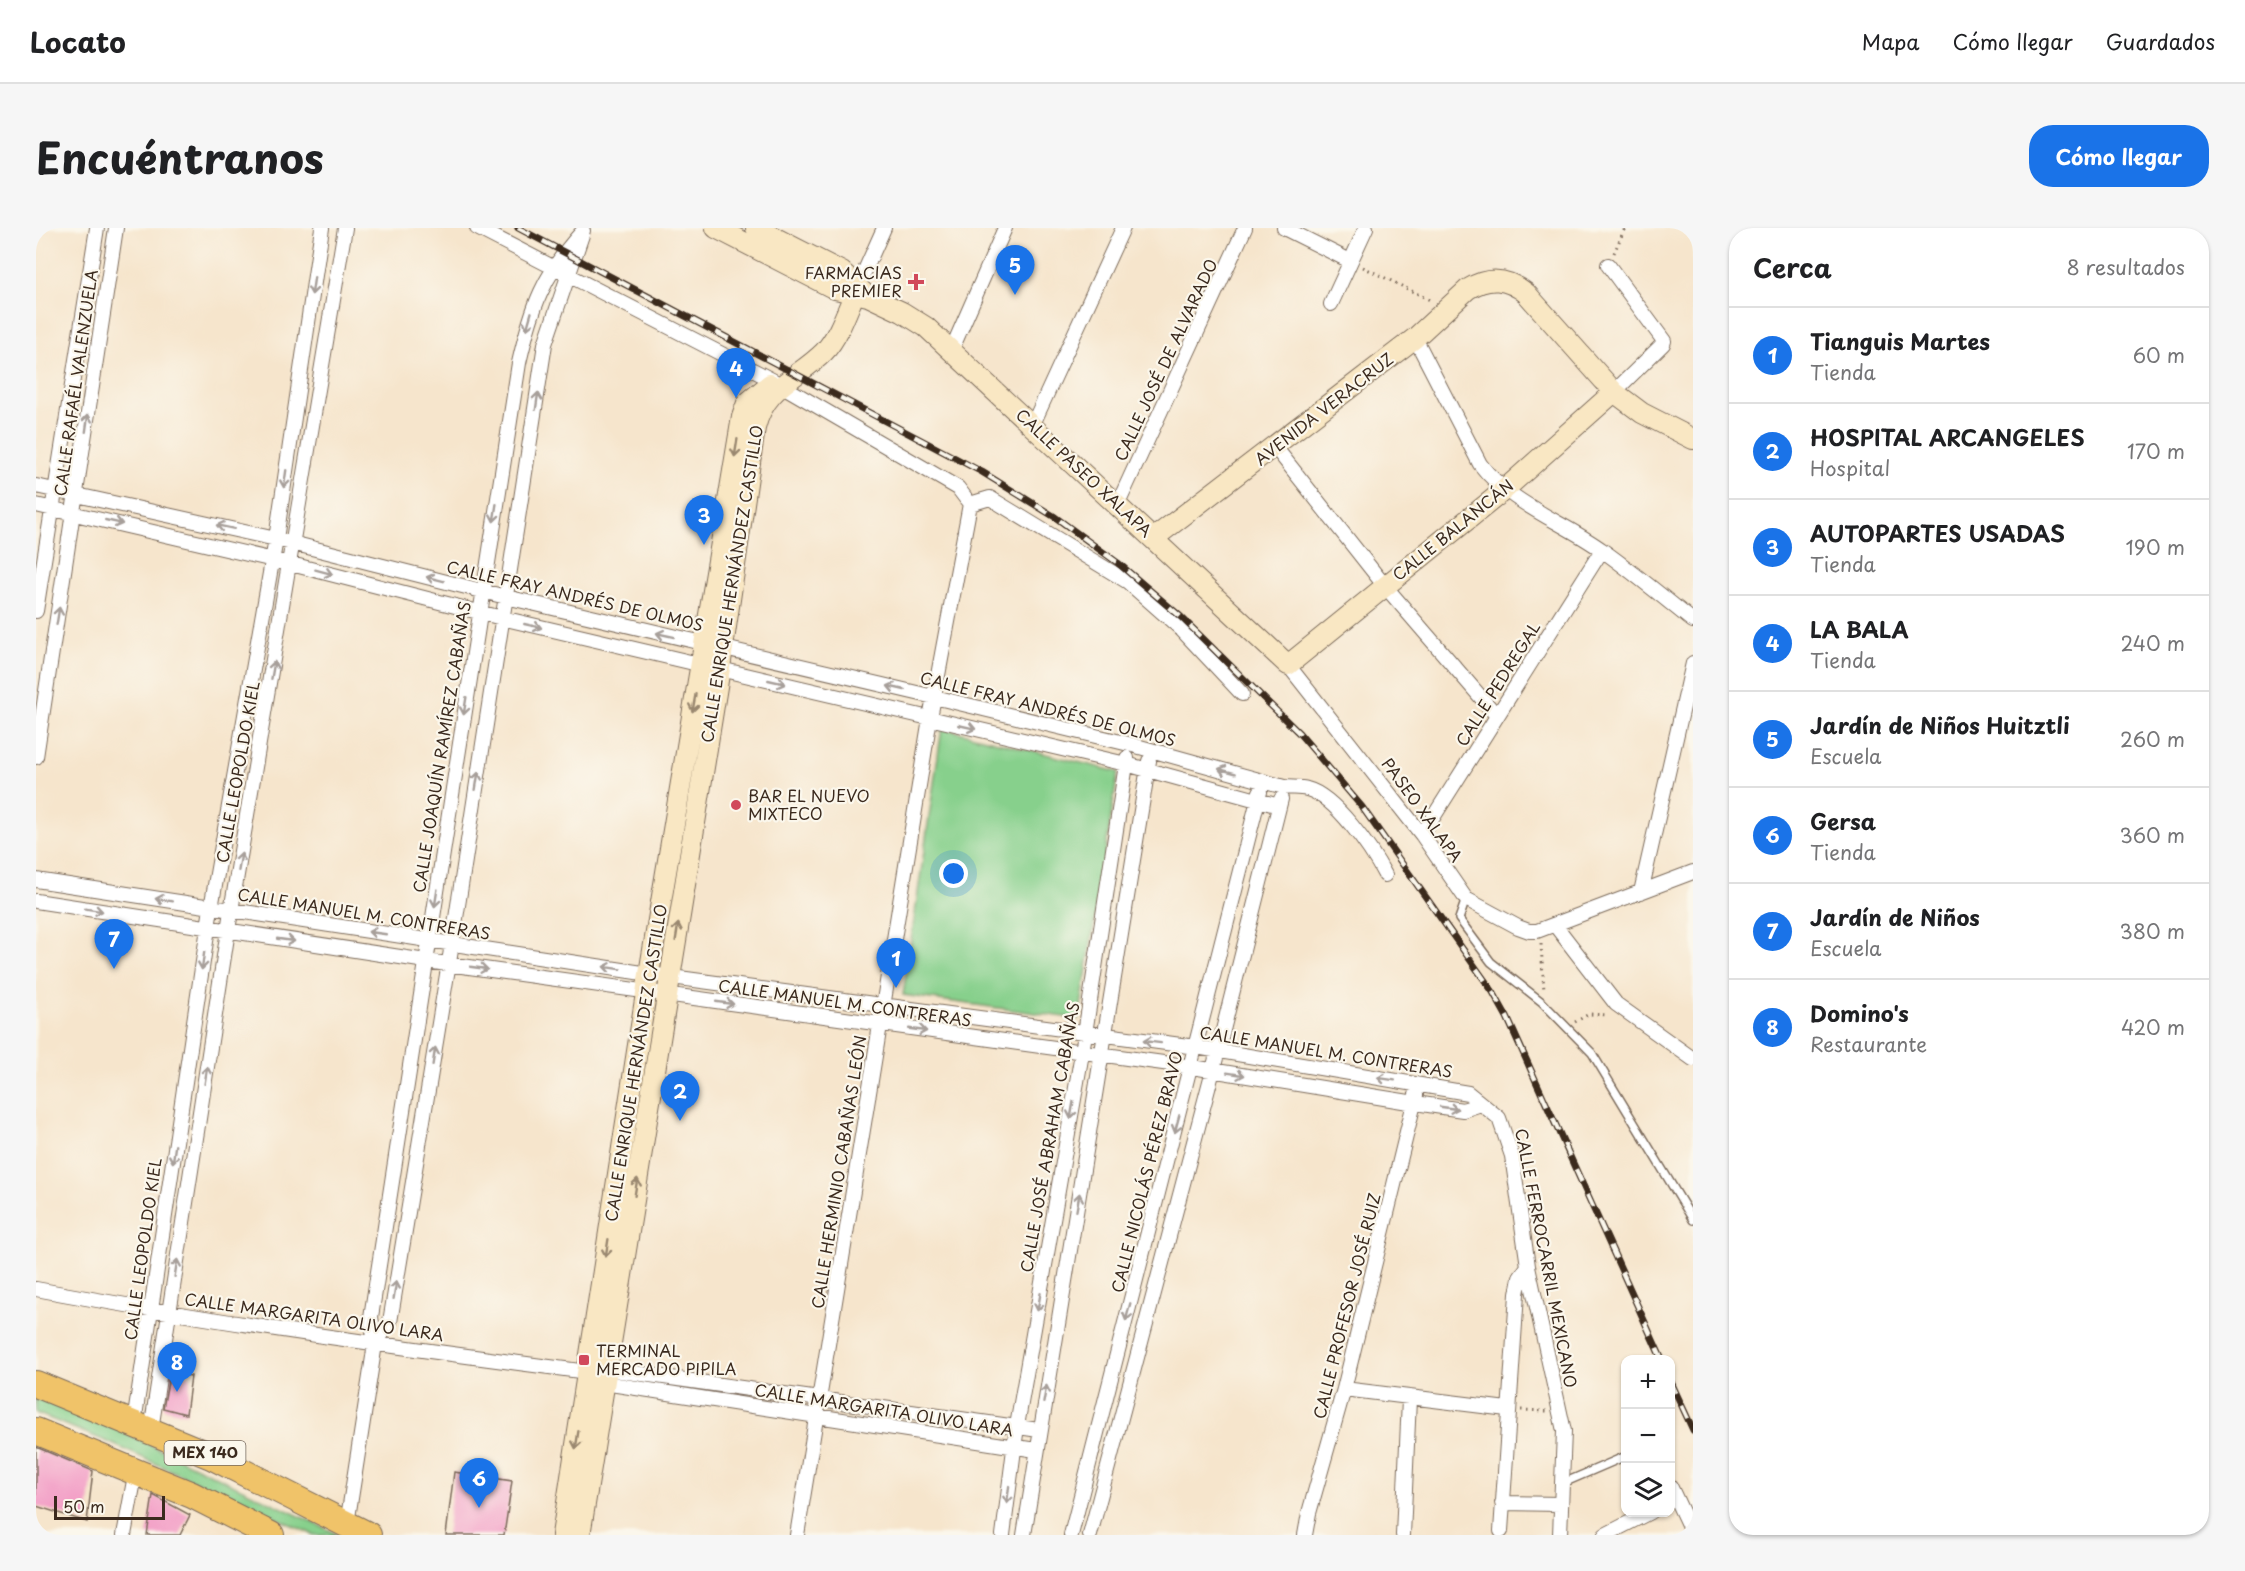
<!DOCTYPE html>
<html lang="es">
<meta charset="utf-8">
<style>
:root{--surface:#fff;--page:#f6f6f6;--text:#202124;--muted:#757577;--line:#e0e0e0;--accent:#1a73e8}
body{margin:0;font-family:"Playpen Sans",sans-serif;background:var(--page);color:var(--text)}
.controls{position:absolute;right:18px;bottom:18px;display:grid;overflow:hidden;border-radius:12px;box-shadow:0 2px 4px #0004}
.controls button{width:54px;height:54px;display:grid;place-items:center;padding:0;border:0;border-bottom:2px solid var(--line);background:var(--surface);color:var(--text);font:30px sans-serif}
.scale{position:absolute;left:18px;bottom:15px;width:111px;box-sizing:border-box;padding-left:6px;border:3px solid #3b2a1e;border-top:0;font-size:16px;line-height:21px;white-space:nowrap;color:#3b2a1e;-webkit-text-stroke:4px #fbf7ec;paint-order:stroke}
.you{position:absolute;left:918px;top:646px;width:21px;height:21px;margin:-15px;border:4px solid #fff;border-radius:50%;background:#1a73e8;box-shadow:0 0 0 9px #1a73e833}
.badge{display:grid;place-items:center;width:39px;height:39px;border-radius:50%;background:var(--accent);color:#fff;font-size:20px;font-weight:700}
.pin{position:absolute;translate:-50% -50px;filter:drop-shadow(0 2px 3px #0008)}
.pin::after{content:'';position:absolute;top:32px;width:21px;height:18px;background:inherit;clip-path:polygon(0 0,100% 0,50% 100%)}
.list{margin:0;padding:0;list-style:none}
h2{display:flex;justify-content:space-between;align-items:center;height:78px;margin:0;padding:0 24px;font-size:26px}
h2 small{font-size:20px;font-weight:400;color:var(--muted)}
.list li{display:grid;grid-template-columns:39px 1fr auto;gap:18px;align-items:center;box-sizing:border-box;height:96px;padding:0 24px;border-top:2px solid var(--line)}
.list b{display:block;font-size:22px;white-space:nowrap}
.list p{margin:0;font-size:20px;white-space:nowrap;color:var(--muted)}
.list em{font-size:20px;font-style:normal;color:var(--muted)}
.icon{flex:none;width:33px;height:33px;fill:none;stroke:currentColor;stroke-width:2;stroke-linecap:round;stroke-linejoin:round}
.map{position:relative;flex:none;width:1657px;height:1307px;overflow:hidden;border-radius:24px}
header{display:flex;align-items:center;gap:36px;box-sizing:border-box;height:84px;padding:0 30px;background:var(--surface);border-bottom:2px solid var(--line)}
header strong{font-size:28px}
nav{display:flex;gap:33px;margin-inline-start:auto;font-size:21px}
.intro{display:flex;align-items:center;justify-content:space-between;box-sizing:border-box;height:144px;padding:0 36px}
h1{margin:0;font-size:42px}
.button{padding:15px 27px;border-radius:24px;background:var(--accent);color:#fff;font-size:21px;font-weight:700}
main{display:flex;gap:36px;padding:0 36px}
aside{flex:1;background:var(--surface);border-radius:24px;box-shadow:0 2px 4px #0004}
.map>svg:first-child{display:block}
.green{fill:#87d08c;stroke:#617d55;stroke-width:1.5}
.building{fill:#f3a1c7}
.lines{fill:none;stroke-linecap:round;stroke-linejoin:round}
.lane-casing{stroke:#7c6b5b;stroke-width:10}
.street-casing{stroke:#7c6b5b;stroke-width:16}
.secondary-casing{stroke:#7c6b5b;stroke-width:22}
.highway-casing{stroke:#7c6b5b;stroke-width:28}
.path{stroke:#7c6b5b;stroke-width:3;stroke-dasharray:1.5 4.5;stroke-linecap:butt}
.lane{stroke:#fff;stroke-width:7}
.street{stroke:#fff;stroke-width:14}
.secondary{stroke:#f9e7c3;stroke-width:20}
.highway{stroke:#f0c369;stroke-width:26}
.rail-casing{stroke:#3b2a1e;stroke-width:7}
.rail{stroke:#fbf7ec;stroke-width:4.5;stroke-dasharray:14;stroke-linecap:butt}
.oneway{stroke:#a79f9a}
.oneway2{stroke:#9a8870}
.poi-dot{fill:#d1495b;stroke:#fbf7ec;stroke-width:2}
.labels{text-anchor:middle;stroke-width:4.5;stroke-linejoin:round;paint-order:stroke}
.shield{fill:#fbf7ec;stroke:#75685c;stroke-width:1.5}
.shield-label{font-size:15px;font-weight:bold;fill:#3b2a1e}
.poi-label{font-size:16px;fill:#3b2a1e;stroke:#fbf7ec;text-anchor:start}
.street-label{font-size:16px;fill:#3b2a1e;stroke:#fbf7ec}
</style>
<header>
<strong>Locato</strong>
<nav><a>Mapa</a><a>Cómo llegar</a><a>Guardados</a></nav>
</header>
<div class="intro"><h1>Encuéntranos</h1><a class="button">Cómo llegar</a></div>
<main>
<div class="map">
<svg width="1657" height="1307" viewBox="0 0 1657 1307">
<rect width="100%" height="100%" fill="#fbf7ec"/>
<filter id="ink" filterUnits="userSpaceOnUse"><feTurbulence type="fractalNoise" baseFrequency=".0167" numOctaves="2"/><feDisplacementMap in="SourceGraphic" scale="12" xChannelSelector="R" yChannelSelector="G"/><feConvolveMatrix kernelMatrix="1 2 1 2 8 2 1 2 1" color-interpolation-filters="sRGB"/></filter>
<filter id="wash" filterUnits="userSpaceOnUse"><feTurbulence type="fractalNoise" baseFrequency=".008" numOctaves="4" result="noise"/><feDisplacementMap in="SourceGraphic" scale="24" xChannelSelector="R" yChannelSelector="G"/><feGaussianBlur stdDeviation="1.35" result="paint"/><feColorMatrix in="noise" values="0 0 0 0 0 0 0 0 0 0 0 0 0 0 0 0 0 1.4 0 .05"/><feComposite in="paint" operator="in"/></filter>
<g filter="url(#wash)">
<rect width="100%" height="100%" fill="#f6e5cc"/>
<path class="green" d="M906,500L1082,544L1043,791L867,767Z
M0,1170L79,1200L303,1307H278L72,1214L0,1185Z"/>
<g id="blocks">
<path class="building" d="M134,1144L155,1148L150,1186L127,1180Z
M0,1219L57,1243L51,1294L0,1278Z
M418,1244L476,1253L468,1307H410Z
M117,1267L154,1287L144,1307H111Z"/>
</g>
</g>
<g filter="url(#ink)">
<use href="#blocks" fill-opacity="0" stroke="#7c6b5b" stroke-width="1.5"/>
<g class="lines">
<defs>
<path id="lane" d="M1430,671L1423,691L1455,734L1506,774L1556,825L1657,992
M1525,1256L1590,1228"/>
<path id="street" d="M441,0L738,153L922,260L934,276L894,490L761,1307
M1248,0L1314,33
M1572,37L1628,113L1627,116L1578,164
M822,58L848,0
M1295,76L1330,0
M1379,110L1444,236C1474,276 1526,293 1566,322C1597,344 1627,369 1657,393
M916,121L969,0
M997,196L1087,0
M1239,219L1348,357L1461,488
M0,258L240,311L470,369L898,469L1093,516L1248,559C1255,560 1264,559 1271,561C1299,568 1336,622 1349,647
M934,276L954,270L1092,354L1144,400L1206,466
M0,277L255,336L466,390L1090,536L1243,578
M1081,278L1209,0
M0,383L61,0
M1252,437L1386,607L1430,671L1482,699L1493,703H1501L1657,644
M0,529L80,0
M1386,607L1566,322
M0,652L613,746L1160,819L1432,865L1463,890L1476,928L1492,1038L1528,1203L1524,1307
M1605,664L1657,435
M0,673L390,733L1156,839L1379,875L1427,882L1445,876
M1519,697L1580,776L1657,831
M0,1061C183,1095 367,1120 552,1144L571,1141L1003,1202
M339,1116L354,1094L416,716L509,116L546,7
M561,1150L568,1155L1000,1222
M1308,1161L1471,1181
M98,1195L175,680L240,311L286,0
M115,1202L195,683L309,0
M1634,1258L1657,1307
M1466,1275L1524,1276
M311,1296L339,1116L335,1089L483,135C496,78 507,47 547,3
M1465,1303L1481,1066L1484,1050L1492,1038
M88,1307L100,1242
M967,1307L981,1198L1046,825L1091,530
M988,1307L1113,533
M1035,1307L1224,564
M1054,1307L1177,842L1245,571
M1269,1307L1273,1285L1308,1161L1380,867
M1367,1307L1373,1171
M1569,1307L1614,1284"/>
<path id="secondary" d="M680,0L799,61L832,68L866,84L890,99L1252,437L1467,263L1578,164
M720,0L806,44L830,67
M1118,310L1379,110L1432,61C1453,48 1471,50 1490,65L1578,164L1606,185L1657,211
M526,1307L613,746L706,189L711,175L734,156
M544,1307L684,440L719,200C729,158 761,151 788,124C804,107 812,79 822,58"/>
<path id="highway" d="M0,1156L175,1228L332,1307
M0,1203L156,1267L235,1307"/>
</defs>
<use href="#lane" class="lane-casing"/>
<use href="#street" class="street-casing"/>
<use href="#secondary" class="secondary-casing"/>
<use href="#highway" class="highway-casing"/>
<path class="path" d="M1578,25L1589,0
M1327,39L1396,73
M1505,716L1508,763
M1539,794L1553,786L1571,787
M1485,1182L1511,1183"/>
<use href="#lane" class="lane"/>
<use href="#street" class="street"/>
<use href="#secondary" class="secondary"/>
<use href="#highway" class="highway"/>
<defs>
<path id="rail" d="M482,0L946,244L1019,289L1082,335L1145,389L1263,505L1326,579L1457,764L1471,789L1626,1132
M1634,1152L1657,1202"/>
</defs>
<use href="#rail" class="rail-casing"/>
<use href="#rail" class="rail"/>
</g>
<defs><path id="oneway-shaft" d="M-6 0H5M1.5-3L5.5 0L1.5 3" fill="none" stroke-width="1.6" stroke-linecap="round" stroke-linejoin="round" transform="scale(1.5)"/></defs>
<g class="oneway">
<use href="#oneway-shaft" transform="translate(277 58) rotate(98)"/>
<use href="#oneway-shaft" transform="translate(493 93) rotate(106)"/>
<use href="#oneway-shaft" transform="translate(501 173) rotate(-82)"/>
<use href="#oneway-shaft" transform="translate(51 195) rotate(-82)"/>
<use href="#oneway-shaft" transform="translate(249 251) rotate(98)"/>
<use href="#oneway-shaft" transform="translate(459 285) rotate(99)"/>
<use href="#oneway-shaft" transform="translate(78 294) rotate(13)"/>
<use href="#oneway-shaft" transform="translate(189 299) rotate(-168)"/>
<use href="#oneway-shaft" transform="translate(288 344) rotate(15)"/>
<use href="#oneway-shaft" transform="translate(399 351) rotate(-166)"/>
<use href="#oneway-shaft" transform="translate(22 388) rotate(-81)"/>
<use href="#oneway-shaft" transform="translate(497 398) rotate(13)"/>
<use href="#oneway-shaft" transform="translate(629 407) rotate(-167)"/>
<use href="#oneway-shaft" transform="translate(237 442) rotate(-80)"/>
<use href="#oneway-shaft" transform="translate(741 454) rotate(13)"/>
<use href="#oneway-shaft" transform="translate(860 460) rotate(-167)"/>
<use href="#oneway-shaft" transform="translate(429 478) rotate(99)"/>
<use href="#oneway-shaft" transform="translate(931 499) rotate(13)"/>
<use href="#oneway-shaft" transform="translate(1191 543) rotate(-165)"/>
<use href="#oneway-shaft" transform="translate(441 553) rotate(-81)"/>
<use href="#oneway-shaft" transform="translate(204 634) rotate(-80)"/>
<use href="#oneway-shaft" transform="translate(400 670) rotate(99)"/>
<use href="#oneway-shaft" transform="translate(128 672) rotate(-171)"/>
<use href="#oneway-shaft" transform="translate(58 682) rotate(9)"/>
<use href="#oneway-shaft" transform="translate(341 705) rotate(-172)"/>
<use href="#oneway-shaft" transform="translate(250 712) rotate(8)"/>
<use href="#oneway-shaft" transform="translate(167 733) rotate(98)"/>
<use href="#oneway-shaft" transform="translate(443 740) rotate(8)"/>
<use href="#oneway-shaft" transform="translate(576 740) rotate(-171)"/>
<use href="#oneway-shaft" transform="translate(689 775) rotate(8)"/>
<use href="#oneway-shaft" transform="translate(882 802) rotate(8)"/>
<use href="#oneway-shaft" transform="translate(1116 814) rotate(-173)"/>
<use href="#oneway-shaft" transform="translate(398 828) rotate(-81)"/>
<use href="#oneway-shaft" transform="translate(1200 846) rotate(9)"/>
<use href="#oneway-shaft" transform="translate(170 847) rotate(-81)"/>
<use href="#oneway-shaft" transform="translate(1350 851) rotate(-171)"/>
<use href="#oneway-shaft" transform="translate(1413 880) rotate(8)"/>
<use href="#oneway-shaft" transform="translate(1036 882) rotate(100)"/>
<use href="#oneway-shaft" transform="translate(1141 896) rotate(105)"/>
<use href="#oneway-shaft" transform="translate(138 926) rotate(98)"/>
<use href="#oneway-shaft" transform="translate(1042 974) rotate(-80)"/>
<use href="#oneway-shaft" transform="translate(140 1040) rotate(-81)"/>
<use href="#oneway-shaft" transform="translate(359 1062) rotate(-81)"/>
<use href="#oneway-shaft" transform="translate(1003 1074) rotate(100)"/>
<use href="#oneway-shaft" transform="translate(1092 1084) rotate(105)"/>
<use href="#oneway-shaft" transform="translate(1009 1166) rotate(-80)"/>
<use href="#oneway-shaft" transform="translate(972 1267) rotate(97)"/>
</g>
<g class="oneway2">
<use href="#oneway-shaft" transform="translate(700 220) rotate(99)"/>
<use href="#oneway-shaft" transform="translate(658 475) rotate(100)"/>
<use href="#oneway-shaft" transform="translate(641 704) rotate(-81)"/>
<use href="#oneway-shaft" transform="translate(600 959) rotate(-81)"/>
<use href="#oneway-shaft" transform="translate(571 1020) rotate(99)"/>
<use href="#oneway-shaft" transform="translate(541 1212) rotate(99)"/>
</g>
</g>
<g class="poi-dot">
<path d="M877 45h6v6h6v6h-6v6h-6v-6h-6v-6h6z"/>
<circle cx="700" cy="577" r="6"/>
<rect x="542" y="1126" width="12" height="12" rx="3"/>
</g>
<g class="labels">
<rect class="shield" x="128.5" y="1213" width="81" height="24" rx="4.5"/>
<g class="shield-label">
<text x="169" y="1230">MEX 140</text>
</g>
<g class="poi-label">
<text x="866" y="51" text-anchor="end">FARMACIAS<tspan x="866" dy="18">PREMIER</tspan></text>
<text x="712" y="574">BAR EL NUEVO<tspan x="712" dy="18">MIXTECO</tspan></text>
<text x="560" y="1129">TERMINAL<tspan x="560" dy="18">MERCADO PIPILA</tspan></text>
</g>
<g class="street-label">
<text transform="translate(1130 132) rotate(-65)" y="6">CALLE JOSÉ DE ALVARADO</text>
<text transform="translate(40 155) rotate(-82)" y="6">CALLE RAFAÉL VALENZUELA</text>
<text transform="translate(1288 181) rotate(-38)" y="6">AVENIDA VERACRUZ</text>
<text transform="translate(1048 245) rotate(43)" y="6">CALLE PASEO XALAPA</text>
<text transform="translate(1417 302) rotate(-39)" y="6">CALLE BALANCÁN</text>
<text transform="translate(696 356) rotate(-81)" y="6">CALLE ENRIQUE HERNÁNDEZ CASTILLO</text>
<text transform="translate(539 368) rotate(13)" y="6">CALLE FRAY ANDRÉS DE OLMOS</text>
<text transform="translate(1462 456) rotate(-58)" y="6">CALLE PEDREGAL</text>
<text transform="translate(1012 481) rotate(14)" y="6">CALLE FRAY ANDRÉS DE OLMOS</text>
<text transform="translate(406 519) rotate(-81)" y="6">CALLE JOAQUÍN RAMÍREZ CABAÑAS</text>
<text transform="translate(202 544) rotate(-80)" y="6">CALLE LEOPOLDO KIEL</text>
<text transform="translate(1386 582) rotate(54)" y="6">PASEO XALAPA</text>
<text transform="translate(328 686) rotate(9)" y="6">CALLE MANUEL M. CONTRERAS</text>
<text transform="translate(809 775) rotate(8)" y="6">CALLE MANUEL M. CONTRERAS</text>
<text transform="translate(1290 824) rotate(9)" y="6">CALLE MANUEL M. CONTRERAS</text>
<text transform="translate(600 835) rotate(-81)" y="6">CALLE ENRIQUE HERNÁNDEZ CASTILLO</text>
<text transform="translate(1014 909) rotate(-80)" y="6">CALLE JOSÉ ABRAHAM CABAÑAS</text>
<text transform="translate(803 944) rotate(-81)" y="6">CALLE HERMINIO CABAÑAS LEÓN</text>
<text transform="translate(1111 944) rotate(-76)" y="6">CALLE NICOLÁS PÉREZ BRAVO</text>
<text transform="translate(107 1021) rotate(-82)" y="6">CALLE LEOPOLDO KIEL</text>
<text transform="translate(1510 1030) rotate(79)" y="6">CALLE FERROCARRIL MEXICANO</text>
<text transform="translate(1311 1078) rotate(-76)" y="6">CALLE PROFESOR JOSÉ RUIZ</text>
<text transform="translate(278 1089) rotate(8)" y="6">CALLE MARGARITA OLIVO LARA</text>
<text transform="translate(848 1182) rotate(9)" y="6">CALLE MARGARITA OLIVO LARA</text>
</g>
</g>
</svg>
<div class="controls">
<button>+</button>
<button>−</button>
<button><svg class="icon" aria-label="layers" viewBox="0 0 24 24"><path d="M12 4l9 5-9 5-9-5zM3 14l9 5 9-5"/></svg></button>
</div>
<div class="scale">50 m</div>
<div class="you"></div>
<div class="pin badge" style="left:860px;top:760px">1</div>
<div class="pin badge" style="left:644px;top:893px">2</div>
<div class="pin badge" style="left:668px;top:317px">3</div>
<div class="pin badge" style="left:700px;top:170px">4</div>
<div class="pin badge" style="left:979px;top:67px">5</div>
<div class="pin badge" style="left:443px;top:1280px">6</div>
<div class="pin badge" style="left:78px;top:741px">7</div>
<div class="pin badge" style="left:141px;top:1164px">8</div>
</div>
<aside>
<h2>Cerca<small>8 resultados</small></h2>
<ul class="list">
<li><span class="badge">1</span><div><b>Tianguis Martes</b><p>Tienda</p></div><em>60 m</em></li>
<li><span class="badge">2</span><div><b>HOSPITAL ARCANGELES</b><p>Hospital</p></div><em>170 m</em></li>
<li><span class="badge">3</span><div><b>AUTOPARTES USADAS</b><p>Tienda</p></div><em>190 m</em></li>
<li><span class="badge">4</span><div><b>LA BALA</b><p>Tienda</p></div><em>240 m</em></li>
<li><span class="badge">5</span><div><b>Jardín de Niños Huitztli</b><p>Escuela</p></div><em>260 m</em></li>
<li><span class="badge">6</span><div><b>Gersa</b><p>Tienda</p></div><em>360 m</em></li>
<li><span class="badge">7</span><div><b>Jardín de Niños</b><p>Escuela</p></div><em>380 m</em></li>
<li><span class="badge">8</span><div><b>Domino's</b><p>Restaurante</p></div><em>420 m</em></li>
</ul>
</aside>
</main>
